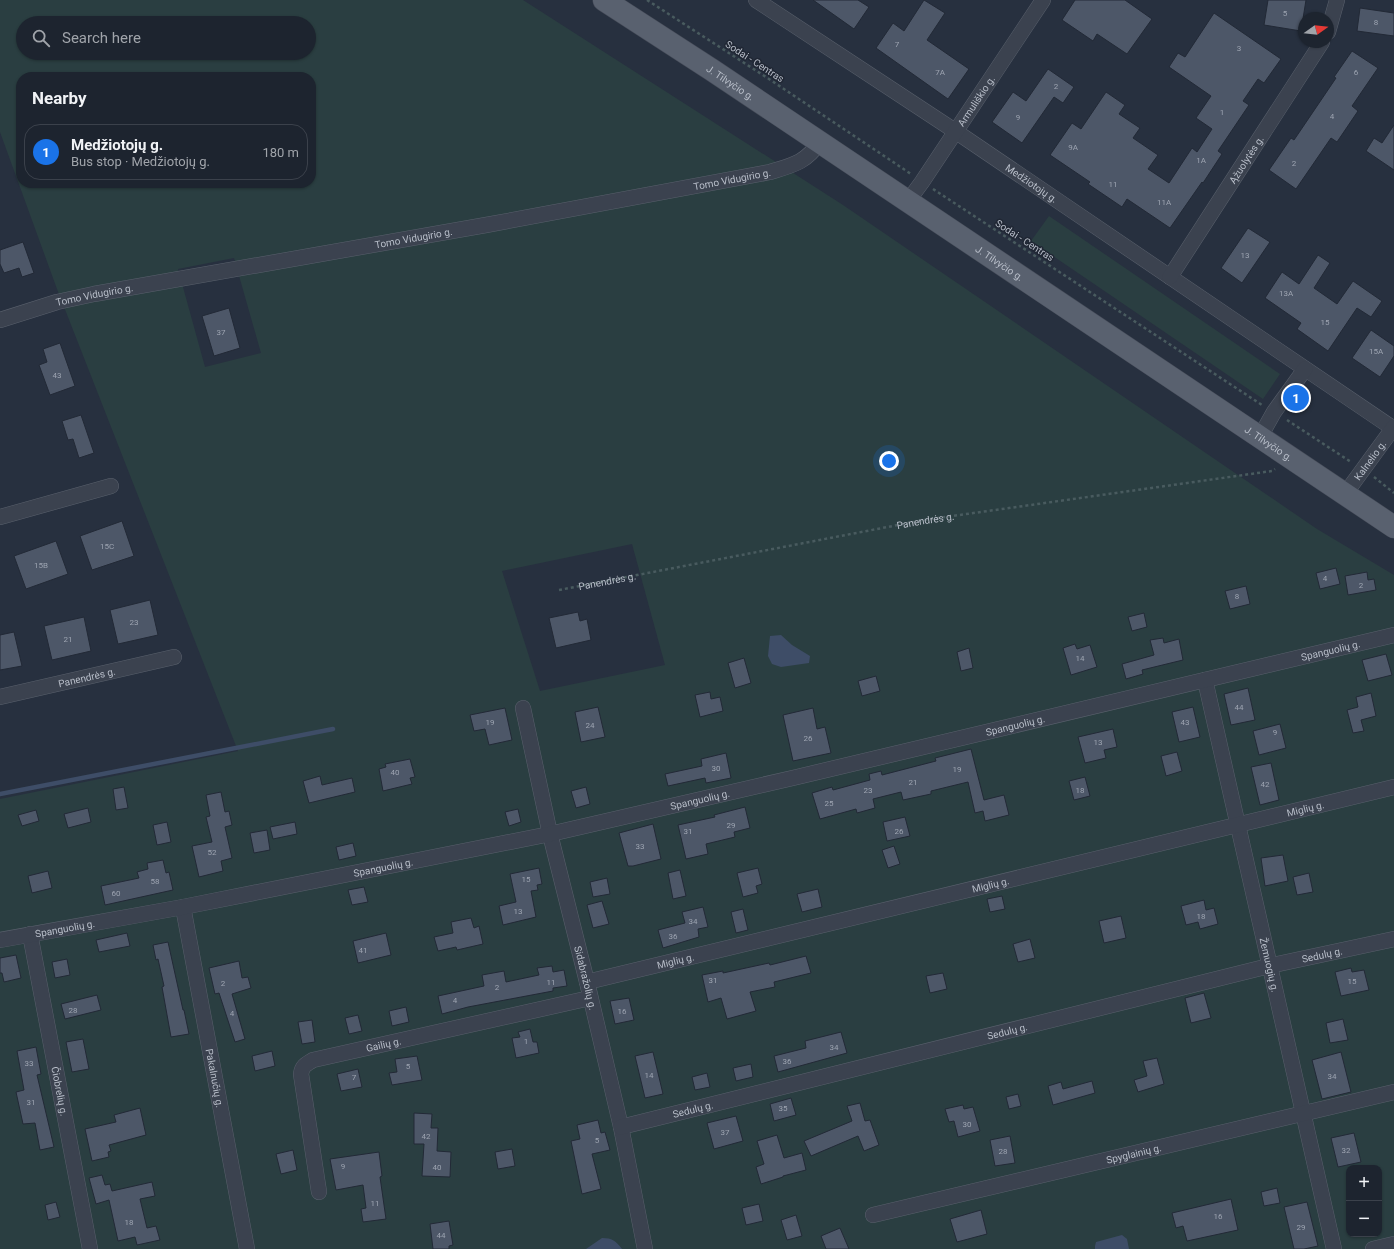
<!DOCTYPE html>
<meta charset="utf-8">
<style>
:root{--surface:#1d242f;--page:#252c37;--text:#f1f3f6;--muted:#a0a4aa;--line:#3b414b;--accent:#1a73e8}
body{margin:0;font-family:Roboto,sans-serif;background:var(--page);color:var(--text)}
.controls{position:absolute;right:12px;bottom:12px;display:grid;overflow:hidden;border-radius:8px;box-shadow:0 1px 3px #0004}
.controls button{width:36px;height:36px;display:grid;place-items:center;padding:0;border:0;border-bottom:1px solid var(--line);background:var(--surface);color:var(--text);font:20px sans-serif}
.compass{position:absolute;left:1298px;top:12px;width:36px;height:36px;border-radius:50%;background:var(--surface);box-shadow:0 1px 3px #0004;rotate:75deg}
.you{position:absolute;left:889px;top:461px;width:14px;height:14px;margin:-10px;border:3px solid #fff;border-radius:50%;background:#1a73e8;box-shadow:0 0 0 6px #1a73e833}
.badge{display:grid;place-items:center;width:26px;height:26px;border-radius:50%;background:var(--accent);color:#fff;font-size:13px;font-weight:700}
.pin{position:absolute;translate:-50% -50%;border:2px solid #fff;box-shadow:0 1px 4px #0006}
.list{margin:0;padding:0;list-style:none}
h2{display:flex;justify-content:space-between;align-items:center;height:52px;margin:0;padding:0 16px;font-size:17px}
h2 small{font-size:13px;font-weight:400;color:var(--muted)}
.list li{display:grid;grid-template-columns:26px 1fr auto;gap:12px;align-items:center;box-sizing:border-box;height:56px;margin:0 8px 8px;padding:0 8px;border:1px solid var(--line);border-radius:16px}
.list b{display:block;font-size:15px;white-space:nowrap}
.list p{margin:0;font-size:13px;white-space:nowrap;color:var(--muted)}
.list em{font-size:13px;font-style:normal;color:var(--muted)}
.icon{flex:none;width:22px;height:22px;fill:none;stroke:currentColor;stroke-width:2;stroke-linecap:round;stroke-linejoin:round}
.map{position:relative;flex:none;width:1394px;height:1249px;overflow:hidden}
.search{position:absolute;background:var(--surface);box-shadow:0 1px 3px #0004;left:16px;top:16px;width:300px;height:44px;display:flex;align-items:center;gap:10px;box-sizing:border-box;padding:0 14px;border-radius:22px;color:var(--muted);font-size:15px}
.panel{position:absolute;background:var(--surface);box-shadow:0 1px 3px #0004;left:16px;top:72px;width:300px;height:116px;border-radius:16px}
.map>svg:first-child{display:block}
.green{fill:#2a3e41;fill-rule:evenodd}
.water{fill:#3e4d67}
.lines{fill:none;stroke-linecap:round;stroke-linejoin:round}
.stream{stroke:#3e4d67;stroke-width:4.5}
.building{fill:#4d5768;stroke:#222936}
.minor-casing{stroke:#59606c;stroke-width:16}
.primary-casing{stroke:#454b58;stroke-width:23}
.path{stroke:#495b5f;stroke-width:2.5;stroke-dasharray:3 3;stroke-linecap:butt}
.minor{stroke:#3b424f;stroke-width:15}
.primary{stroke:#59616f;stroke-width:22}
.labels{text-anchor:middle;stroke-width:3;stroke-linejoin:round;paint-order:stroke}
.number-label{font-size:8px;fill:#9da4b1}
.street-label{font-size:10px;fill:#b8bec9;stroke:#202734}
</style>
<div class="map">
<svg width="1394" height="1249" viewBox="0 0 1394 1249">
<rect width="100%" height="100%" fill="#27303f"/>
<path class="green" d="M0,0H523L843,205L1317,529L1394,575V1249H0V799L238,751L57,289L0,132ZM23,23H309V53H23ZM21,77H311V183H21ZM234,258L261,353L205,367L178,269ZM632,544L665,665L540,691L502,571ZM1349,1168H1379V1234H1349Z
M1049,216L1280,374L1263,399L1031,241Z"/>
<path class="water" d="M781,635L792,645L810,656L809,663L781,667L772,664L768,656L770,636Z
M1122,1235L1127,1239L1129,1249H1095V1246L1096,1242Z
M602,1238C612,1238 616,1241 622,1249H586Z"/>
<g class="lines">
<path class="stream" d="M0,794L333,729"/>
</g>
<path class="building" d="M813,0H858L869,7L854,29Z
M924,0L945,13L927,40L969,69L948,99L876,48L893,23L904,31Z
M1075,0H1125L1152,19L1127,54L1097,34L1093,41L1062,20Z
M1268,0H1306L1301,31L1264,25Z
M1360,8L1394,13V36L1357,31Z
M1214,13L1281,59L1264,83L1258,79L1243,101L1249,105L1218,151L1222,154L1203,183L1202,182L1170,228L1127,199L1122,207L1088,184L1090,182L1050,155L1072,123L1081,129L1106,92L1125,105L1119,114L1140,128L1133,138L1158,155L1148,169L1169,183L1192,148L1197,152L1212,129L1196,118L1211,96L1169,67L1178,53L1185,57Z
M1352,51L1378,68L1352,106L1358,111L1337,142L1331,138L1296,189L1269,170L1291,138L1294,140L1336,78L1334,77Z
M1048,69L1074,87L1063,103L1054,97L1022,143L992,122L1013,92L1026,101Z
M1394,125V170L1366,151L1374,138L1382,143Z
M1248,228L1270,242L1242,283L1221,268Z
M23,242L34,273L22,277L19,268L4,273L0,264V250Z
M1318,255L1330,263L1314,288L1337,304L1353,281L1382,301L1371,317L1357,308L1328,351L1297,329L1301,323L1265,298L1282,272L1299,284Z
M229,308L240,348L214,356L202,316Z
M1371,330L1394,346V356L1380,377L1352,358Z
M60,343L75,386L50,395L39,365L47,362L43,349Z
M81,415L94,453L79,458L73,439L68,440L62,421Z
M122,521L134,556L92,570L80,536Z
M56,541L68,574L26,589L14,556Z
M1336,568L1340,584L1320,589L1316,573Z
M1367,572L1368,580L1374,579L1376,590L1348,595L1345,576Z
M1246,586L1250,604L1230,609L1225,591Z
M150,600L158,635L118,644L110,610Z
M578,612L580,621L587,619L591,640L556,648L549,618Z
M1144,613L1147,627L1132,631L1128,617Z
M84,617L91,651L52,660L44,626Z
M14,632L22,666L0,670V635Z
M1163,638L1164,643L1179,639L1183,660L1142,670L1143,674L1126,679L1122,664L1154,655L1150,640Z
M1075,644L1077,649L1090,645L1097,667L1071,675L1063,648Z
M969,648L973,668L961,671L957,652Z
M1386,654L1392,675L1368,681L1362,660Z
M744,658L751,683L735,688L728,663Z
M876,676L880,691L862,696L858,681Z
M1248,688L1255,720L1231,725L1224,694Z
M710,692L711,699L720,697L723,711L700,717L695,695Z
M1371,693L1376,716L1361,720L1364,731L1353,733L1347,710L1358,707L1356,697Z
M598,707L605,737L581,742L575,712Z
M1193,707L1200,737L1179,742L1172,712Z
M505,708L512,740L489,745L485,729L474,731L470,715Z
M813,708L817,729L825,727L831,753L793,761L783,715Z
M1280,724L1286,748L1259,755L1253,731Z
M1113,729L1117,747L1104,750L1106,758L1085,763L1078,737Z
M971,749L984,800L1004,795L1009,815L985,821L983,811L975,813L968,782L931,791V794L903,800L901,792L873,799L875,808L857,813L856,809L820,819L812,793L832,787L833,790L870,780L869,774L881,771L882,775L936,761L935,758Z
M1177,752L1182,771L1166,776L1161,756Z
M726,753L731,778L706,783L705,778L668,786L665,774L702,766L701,759Z
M410,759L415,777L410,778L412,784L383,791L379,769L386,767L385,764Z
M1271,763L1279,800L1260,805L1251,767Z
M320,776L322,785L352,778L355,792L309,803L303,781Z
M1085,777L1090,796L1074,800L1069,781Z
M124,787L128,808L116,810L113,789Z
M586,787L590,804L576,808L571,791Z
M221,792L225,812L229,811L232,825L225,827L232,858L221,861L223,871L199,877L192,846L212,842L206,817L210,816L206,795Z
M745,807L750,828L734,832L735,837L706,844L708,854L686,859L678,825L715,817L714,815Z
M88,808L91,822L68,828L64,814Z
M518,809L521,822L509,826L505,812Z
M36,810L39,821L22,826L18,815Z
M905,817L910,836L887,841L883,822Z
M167,822L171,842L157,845L153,825Z
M295,822L297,834L273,839L270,827Z
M653,824L661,859L633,866H628L619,833Z
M267,830L270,850L254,853L250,833Z
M353,843L356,856L339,860L336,847Z
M894,846L900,864L888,868L882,850Z
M1283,855L1288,881L1265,886L1261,858Z
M163,860L166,873L169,872L173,890L105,905L101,886L139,878L137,872L148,869L147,863Z
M539,868L542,884L537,885L538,890L531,891L536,917L503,925L499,906L516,902L510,874Z
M758,868L762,884L756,886L758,893L743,897L737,873Z
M680,870L686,896L673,899L668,873Z
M48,871L52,888L32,893L28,876Z
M1309,873L1313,892L1297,895L1293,877Z
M607,878L610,894L593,897L590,882Z
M364,887L368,902L352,905L348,890Z
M818,889L822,907L802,912L797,894Z
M1002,896L1005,909L990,912L987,899Z
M1204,900L1206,910L1214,908L1218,924L1200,929L1198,922L1186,925L1181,906Z
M602,901L609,924L593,928L587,905Z
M703,907L708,927L698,929L699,937L663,948L658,930L685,923L682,912Z
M743,909L748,930L736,933L731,912Z
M1121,916L1126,938L1104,943L1099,921Z
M471,918L474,928L479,926L483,944L457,950L456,947L438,951L434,937L453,933L451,922Z
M127,933L130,946L99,952L96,940Z
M386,933L391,955L358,963L353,941Z
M1030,939L1035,958L1018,962L1013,944Z
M168,942L183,1010H184L189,1034L171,1037L162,987L164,986L158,959L156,960L153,945Z
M16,955L21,978L4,982L2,973H0V958Z
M806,956L811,973L774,982L775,987L750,992L756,1011L727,1019L721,998L708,1002L702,975L723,971V973L769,963L770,965Z
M67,959L70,975L55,978L52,962Z
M239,961L242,978L248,977L251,988L232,994L245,1039L235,1042L219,993L215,994L209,968Z
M552,966L553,972L564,970L567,986L553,988V991L468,1007L442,1014L438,996L484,986L482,975L504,971L506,982L539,975L537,968Z
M1351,968L1352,972L1364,970L1369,990L1341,996L1335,972Z
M943,973L947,989L930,993L926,976Z
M1204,993L1211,1018L1191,1023L1185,998Z
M97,995L101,1010L65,1019L61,1004Z
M629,998L634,1020L615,1024L610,1001Z
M406,1007L409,1022L392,1026L389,1011Z
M358,1015L362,1031L349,1034L345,1018Z
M1343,1019L1348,1040L1330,1043L1326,1023Z
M312,1020L315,1042L302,1044L298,1022Z
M530,1029L533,1042H537L539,1053L516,1058L512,1038L520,1037L518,1032Z
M841,1032L847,1053L778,1072L774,1056L806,1048L805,1041Z
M83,1039L89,1069L72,1072L66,1042Z
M36,1047L41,1074L37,1075L54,1147L40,1150L35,1123L23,1124L16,1092L24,1090L17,1051Z
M272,1051L275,1066L255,1071L252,1056Z
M653,1052L663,1094L645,1098L635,1056Z
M1341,1052L1351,1092L1322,1099L1312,1060Z
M417,1056L422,1080L392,1085L389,1073L397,1072L395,1059Z
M1157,1058L1164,1084L1138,1092L1134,1080L1147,1076L1143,1061Z
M751,1064L753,1077L736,1081L733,1068Z
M358,1069L362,1087L341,1091L337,1074Z
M707,1073L710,1087L695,1090L692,1077Z
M1092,1081L1095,1093L1053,1105L1048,1086L1061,1082L1063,1089Z
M1018,1094L1021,1106L1009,1109L1006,1097Z
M791,1098L796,1115L774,1121L770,1104Z
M860,1103L865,1121L870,1120L879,1145L864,1151L858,1136L811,1156L804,1141L852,1121L847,1106Z
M963,1105L964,1109L973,1107L980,1131L958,1137L954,1121L949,1122L945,1109Z
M140,1108L146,1135L109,1145L111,1151L108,1152L109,1157L92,1161L85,1129L116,1122L114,1115Z
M414,1113L432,1114L431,1128H438L437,1151L451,1152L450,1177L422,1176L424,1144H414Z
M736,1116L743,1141L714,1149L707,1123Z
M598,1120L601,1133L605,1132L610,1150L592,1154L601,1189L582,1194L571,1141L580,1139L577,1125Z
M1354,1133L1361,1162L1338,1167L1331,1138Z
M777,1135L784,1158L802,1153L806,1170L783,1176V1177L761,1184L756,1167L764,1164L757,1141Z
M1010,1136L1015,1163L995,1166L990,1140Z
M512,1149L515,1166L498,1169L495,1152Z
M293,1150L297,1170L281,1174L276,1154Z
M379,1152L382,1176L380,1177L386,1219L363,1222L361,1209L366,1208L363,1185L336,1190L330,1159Z
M102,1175L105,1185L110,1184L112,1191L152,1182L155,1196L140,1199L147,1228L156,1226L160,1240L137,1245L135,1237L118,1241L109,1200L96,1204L89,1178Z
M1277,1188L1280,1203L1264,1206L1261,1192Z
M1231,1199L1238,1230L1187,1241L1183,1226L1176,1228L1172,1213Z
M56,1202L60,1217L48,1220L45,1205Z
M1307,1202L1318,1246L1304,1249H1294L1284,1207Z
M759,1204L763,1221L746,1225L742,1208Z
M981,1210L987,1234L957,1242L950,1219Z
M796,1215L802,1236L787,1240L781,1220Z
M449,1221L453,1245L449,1246V1249H433L430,1224Z
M840,1228L849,1249H826L821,1236Z"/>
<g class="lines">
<defs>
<g id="minor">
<path id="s2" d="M756,0L955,131L1394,429"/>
<path d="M1328,32L1337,0"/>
<path id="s3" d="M908,201L922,182L1043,0"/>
<path id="s4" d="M1170,277L1322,42"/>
<path id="s5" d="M0,320L57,302L94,294L486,225L770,172C793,165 805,163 820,142"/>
<path d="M1260,437L1274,412L1305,369"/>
<path id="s6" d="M1345,494L1394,427"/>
<path d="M0,517L111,486"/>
<path id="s7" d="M1205,680L1334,1249"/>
<path id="s8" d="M0,697L174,657"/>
<path id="s9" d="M523,708L550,834L587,982L621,1127L645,1249"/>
<path id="s10" d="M183,907L247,1249"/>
<path id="s11" d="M30,934L90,1249"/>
<path id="s12" d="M0,940L183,907L550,834L797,777L1394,635"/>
<path id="s13" d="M587,982L1394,787"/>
<path id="s14" d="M621,1127L1269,966L1394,939"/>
<path id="s15" d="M319,1192L301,1074C302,1066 306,1064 313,1060L590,998"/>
<path id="s16" d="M873,1215L1394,1092"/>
<path d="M1373,1249L1394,1244"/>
</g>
<g id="primary">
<path id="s17" d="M604,0L712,70L1394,527"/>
</g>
</defs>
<use href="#minor" class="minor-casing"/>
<use href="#primary" class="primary-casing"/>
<g class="path">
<path d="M647,0L769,79L911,174"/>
<path d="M933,189L1262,405"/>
<path d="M1287,420L1351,462"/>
<path d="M1374,477L1394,493"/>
<path id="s1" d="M559,590L924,520L1272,471L1275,469"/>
</g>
<use href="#minor" class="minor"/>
<use href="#primary" class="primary"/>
</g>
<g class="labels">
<g class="number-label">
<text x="1285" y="16">5</text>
<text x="1376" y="25">8</text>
<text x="897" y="47">7</text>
<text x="1239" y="51">3</text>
<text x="940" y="75">7A</text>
<text x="1356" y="75">6</text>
<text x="1056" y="89">2</text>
<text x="1222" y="115">1</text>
<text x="1332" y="119">4</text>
<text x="1018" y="120">9</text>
<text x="1073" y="150">9A</text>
<text x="1201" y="163">1A</text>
<text x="1294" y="166">2</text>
<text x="1113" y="187">11</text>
<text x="1164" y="205">11A</text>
<text x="1245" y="258">13</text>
<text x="1286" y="296">13A</text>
<text x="1325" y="325">15</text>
<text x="221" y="335">37</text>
<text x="1376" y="354">15A</text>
<text x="57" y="378">43</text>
<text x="107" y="549">15C</text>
<text x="41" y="568">15B</text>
<text x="1325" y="581">4</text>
<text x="1361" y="588">2</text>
<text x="1237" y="599">8</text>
<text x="134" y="625">23</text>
<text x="68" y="642">21</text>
<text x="1080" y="661">14</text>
<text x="1239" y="710">44</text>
<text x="490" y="725">19</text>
<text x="1185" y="725">43</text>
<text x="590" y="728">24</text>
<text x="1275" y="735">9</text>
<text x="808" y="741">26</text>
<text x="1098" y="745">13</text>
<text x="716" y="771">30</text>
<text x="957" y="772">19</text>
<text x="395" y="775">40</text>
<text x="913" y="785">21</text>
<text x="1265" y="787">42</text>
<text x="868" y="793">23</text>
<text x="1080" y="793">18</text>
<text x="829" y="806">25</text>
<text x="731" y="828">29</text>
<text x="688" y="834">31</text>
<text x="899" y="834">26</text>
<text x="640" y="849">33</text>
<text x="212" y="855">52</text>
<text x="526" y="882">15</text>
<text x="155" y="884">58</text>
<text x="116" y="896">60</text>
<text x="518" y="914">13</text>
<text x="1201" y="919">18</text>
<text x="693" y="924">34</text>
<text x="673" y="939">36</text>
<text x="363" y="953">41</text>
<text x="713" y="983">31</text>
<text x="1352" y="984">15</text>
<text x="551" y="985">11</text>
<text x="223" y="986">2</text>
<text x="497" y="990">2</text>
<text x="455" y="1003">4</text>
<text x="73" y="1013">28</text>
<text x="622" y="1014">16</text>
<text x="232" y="1016">4</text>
<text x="526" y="1044">1</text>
<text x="834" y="1050">34</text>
<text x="787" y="1064">36</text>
<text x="29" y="1066">33</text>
<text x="408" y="1069">5</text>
<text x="649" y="1078">14</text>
<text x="1332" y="1079">34</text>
<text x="354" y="1080">7</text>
<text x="31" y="1105">31</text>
<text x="783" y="1111">35</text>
<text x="967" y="1127">30</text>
<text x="725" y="1135">37</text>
<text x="426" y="1139">42</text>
<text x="597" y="1143">5</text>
<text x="1346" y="1153">32</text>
<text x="1003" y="1154">28</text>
<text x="343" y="1169">9</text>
<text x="437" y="1170">40</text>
<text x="375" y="1206">11</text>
<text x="1218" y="1219">16</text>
<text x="129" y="1225">18</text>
<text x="1301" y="1230">29</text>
<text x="441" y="1238">44</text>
</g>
<g class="street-label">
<text transform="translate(755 61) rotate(33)" y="4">Sodai - Centras</text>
<text dy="4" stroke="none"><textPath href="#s17" startOffset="151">J. Tilvyčio g.</textPath></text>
<text dy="4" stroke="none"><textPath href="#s3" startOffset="121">Armuliškio g.</textPath></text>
<text dy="4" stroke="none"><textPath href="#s4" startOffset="140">Ąžuolytės g.</textPath></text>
<text dy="4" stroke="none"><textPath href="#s5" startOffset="746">Tomo Vidugirio g.</textPath></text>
<text dy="4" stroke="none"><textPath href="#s2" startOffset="331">Medžiotojų g.</textPath></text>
<text dy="4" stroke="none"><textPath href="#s5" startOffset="422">Tomo Vidugirio g.</textPath></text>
<text transform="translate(1025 240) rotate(33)" y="4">Sodai - Centras</text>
<text dy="4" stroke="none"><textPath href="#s17" startOffset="475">J. Tilvyčio g.</textPath></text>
<text dy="4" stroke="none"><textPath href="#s5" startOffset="98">Tomo Vidugirio g.</textPath></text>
<text dy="4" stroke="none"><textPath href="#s17" startOffset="799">J. Tilvyčio g.</textPath></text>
<text dy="4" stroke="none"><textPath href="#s6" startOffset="42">Kalnelio g.</textPath></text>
<text dy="4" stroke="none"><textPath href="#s1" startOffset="373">Panendrės g.</textPath></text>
<text dy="4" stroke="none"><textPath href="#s1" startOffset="49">Panendrės g.</textPath></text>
<text dy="4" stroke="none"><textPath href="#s12" startOffset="1362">Spanguolių g.</textPath></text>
<text dy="4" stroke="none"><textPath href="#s8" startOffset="89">Panendrės g.</textPath></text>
<text dy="4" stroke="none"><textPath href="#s12" startOffset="1038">Spanguolių g.</textPath></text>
<text dy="4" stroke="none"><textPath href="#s12" startOffset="714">Spanguolių g.</textPath></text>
<text dy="4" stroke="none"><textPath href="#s13" startOffset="739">Miglių g.</textPath></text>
<text dy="4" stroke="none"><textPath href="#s12" startOffset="390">Spanguolių g.</textPath></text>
<text dy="4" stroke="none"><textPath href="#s13" startOffset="415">Miglių g.</textPath></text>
<text dy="4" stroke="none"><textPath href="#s12" startOffset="66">Spanguolių g.</textPath></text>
<text dy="4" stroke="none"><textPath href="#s14" startOffset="722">Sedulų g.</textPath></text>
<text dy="4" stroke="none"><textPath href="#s13" startOffset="91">Miglių g.</textPath></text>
<text dy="4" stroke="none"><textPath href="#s7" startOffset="292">Žemuogių g.</textPath></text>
<text dy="4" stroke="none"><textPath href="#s9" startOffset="277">Sidabražolių g.</textPath></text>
<text dy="4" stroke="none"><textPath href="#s14" startOffset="398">Sedulų g.</textPath></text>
<text dy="4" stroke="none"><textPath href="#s15" startOffset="211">Gailių g.</textPath></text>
<text dy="4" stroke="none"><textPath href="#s10" startOffset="174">Pakalnučių g.</textPath></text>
<text dy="4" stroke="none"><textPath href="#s11" startOffset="160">Čiobrelių g.</textPath></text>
<text dy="4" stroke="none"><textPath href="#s14" startOffset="74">Sedulų g.</textPath></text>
<text dy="4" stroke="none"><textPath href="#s16" startOffset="268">Spyglainių g.</textPath></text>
</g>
</g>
</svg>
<div class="controls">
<button>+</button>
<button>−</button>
</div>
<svg class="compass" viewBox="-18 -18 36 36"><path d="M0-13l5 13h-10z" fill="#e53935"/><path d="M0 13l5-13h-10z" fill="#a0a4aa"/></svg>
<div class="you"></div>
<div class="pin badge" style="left:1296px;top:398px">1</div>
<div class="search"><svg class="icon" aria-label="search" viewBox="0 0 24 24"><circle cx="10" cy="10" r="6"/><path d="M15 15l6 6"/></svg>Search here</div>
<section class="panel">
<h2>Nearby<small></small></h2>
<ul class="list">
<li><span class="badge">1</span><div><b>Medžiotojų g.</b><p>Bus stop · Medžiotojų g.</p></div><em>180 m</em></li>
</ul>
</section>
</div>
